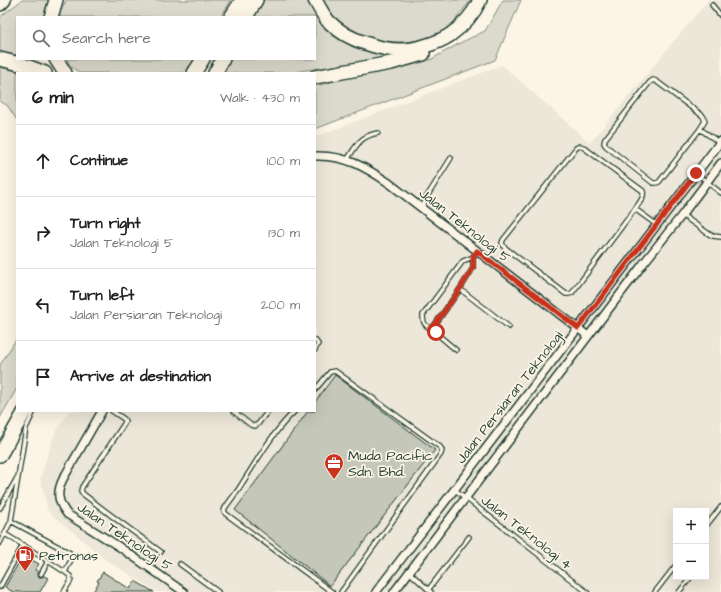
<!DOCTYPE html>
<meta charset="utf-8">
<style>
:root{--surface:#fff;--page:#f2f2f2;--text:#202124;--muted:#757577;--line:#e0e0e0}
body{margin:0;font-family:"Architects Daughter",sans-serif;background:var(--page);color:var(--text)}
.controls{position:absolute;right:12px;bottom:12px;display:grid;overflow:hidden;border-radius:0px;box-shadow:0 4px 16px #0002}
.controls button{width:36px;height:36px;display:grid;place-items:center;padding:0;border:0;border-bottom:1px solid var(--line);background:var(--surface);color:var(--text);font:20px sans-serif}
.stop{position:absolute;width:12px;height:12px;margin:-9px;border:3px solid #c8321e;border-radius:50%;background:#fff}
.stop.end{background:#c8321e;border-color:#fff;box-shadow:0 1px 4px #0008}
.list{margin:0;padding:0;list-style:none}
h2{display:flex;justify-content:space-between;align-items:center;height:52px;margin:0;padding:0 16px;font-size:17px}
h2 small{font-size:13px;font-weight:400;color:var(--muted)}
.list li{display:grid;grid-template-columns:26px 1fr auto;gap:12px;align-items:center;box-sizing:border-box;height:72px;padding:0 16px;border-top:1px solid var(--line)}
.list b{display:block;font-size:15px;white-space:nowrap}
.list p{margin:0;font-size:13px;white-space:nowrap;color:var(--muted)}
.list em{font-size:13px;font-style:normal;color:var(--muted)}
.icon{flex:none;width:22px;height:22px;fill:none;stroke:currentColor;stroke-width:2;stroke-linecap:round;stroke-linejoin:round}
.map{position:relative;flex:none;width:721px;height:592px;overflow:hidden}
.search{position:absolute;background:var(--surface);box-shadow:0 4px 16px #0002;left:16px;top:16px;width:300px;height:44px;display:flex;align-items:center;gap:10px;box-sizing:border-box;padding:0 14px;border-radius:0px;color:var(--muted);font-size:15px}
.panel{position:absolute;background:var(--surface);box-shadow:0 4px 16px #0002;left:16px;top:72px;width:300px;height:340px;border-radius:0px}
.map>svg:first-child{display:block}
.built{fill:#ece7d8;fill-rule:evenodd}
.green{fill:#dcdacc;stroke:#7e8c80}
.building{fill:#c5c7b9;stroke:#1f3d34}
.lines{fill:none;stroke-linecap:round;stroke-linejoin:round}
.lane-casing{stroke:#1f3d34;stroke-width:6}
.street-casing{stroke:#1f3d34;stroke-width:10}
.highway-casing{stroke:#1f3d34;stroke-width:16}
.lane{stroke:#fcf5e5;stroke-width:3.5}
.street{stroke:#fcf5e5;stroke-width:7}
.highway{stroke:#fcf5e5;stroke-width:13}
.route{stroke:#c8321e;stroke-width:5}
.labels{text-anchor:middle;stroke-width:3.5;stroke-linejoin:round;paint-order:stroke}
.street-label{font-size:14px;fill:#1f3d34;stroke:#fcf5e5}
.poi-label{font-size:14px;fill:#1f3d34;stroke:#fcf5e5;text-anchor:start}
</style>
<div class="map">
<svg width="721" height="592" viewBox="0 0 721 592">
<rect width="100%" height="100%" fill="#fcf5e5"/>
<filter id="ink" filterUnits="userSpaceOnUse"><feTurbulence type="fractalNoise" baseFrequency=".025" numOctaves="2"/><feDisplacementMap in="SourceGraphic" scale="8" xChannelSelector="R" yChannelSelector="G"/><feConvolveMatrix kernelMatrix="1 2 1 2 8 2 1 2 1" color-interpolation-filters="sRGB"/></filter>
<g filter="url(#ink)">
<path class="built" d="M708,0H721V592H158L106,560L48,511L40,479L54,435L69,411H315V137L502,65L590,143ZM676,511H706V577H676Z"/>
<path class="green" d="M22,0H51L49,17H17V55L0,53V17Z
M66,0H231L221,17H60V14Z
M260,0H309L353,44L379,54H406L405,56C370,60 335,66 300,71L294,73H219L227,59H315V17H251Z
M323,0H471L448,29L420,41L377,43L335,21Z
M503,0H521L495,60L315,129V86L351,77L430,60L462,42L485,31Z
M67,59H197L182,73H80L70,66Z
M0,67L26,73H17V120L7,105L0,102Z
M17,338V388L0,418V365Z"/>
<path class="building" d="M335,375L435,450L330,586L235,510L308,411H315V402Z
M23,555L39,564L35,570L38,572V574L39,577H41L44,576L48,578L40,592H13L5,587Z
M103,572L130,589L135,581L154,592H93L99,582L97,581Z"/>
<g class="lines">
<defs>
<path id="lane" d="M712,5L721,16
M700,129L705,121L703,116L656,81L653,80L650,82L605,139L604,143L606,146L653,183H656L659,182L700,129L720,143
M347,160C356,146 360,136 378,133
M697,174L721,193
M422,209L426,198L451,158
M635,209C638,204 645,198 643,191L583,147L580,146L576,148L503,240L502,243L504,247L566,294H569L572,293L635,209L657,225
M682,215L709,234L713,236L721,237
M473,257V268L460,289L434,326L430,328C424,325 423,322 423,315L463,261L473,257L477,251
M460,289L509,327
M430,328L456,350
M315,340L318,344L315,350
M315,390L330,372L335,371L440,447L442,450L441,454L341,592
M112,411L124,419L125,421L124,424L82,487L81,491L83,494L116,519L161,552
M233,411L251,425L255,426L258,424L268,411
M295,411C272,433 260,456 243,482C238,491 231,499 225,508L224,511L226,514L332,592
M454,489L587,592
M0,508L17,478
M11,521L70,553L72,556V558L65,572
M706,526L721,507
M0,543L11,521L26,428L34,411
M23,545L65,572L70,576L71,580L64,592
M180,564L218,592
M409,572L431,592
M41,574L48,561
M0,587L23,545L5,534
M428,590L469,537
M655,592L676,565
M679,592L691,577"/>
<path id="street" d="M315,156C346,155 365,167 389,183L588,336
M102,411L63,479C56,493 58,502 67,514L118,546L184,592
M376,592L721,141
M394,592L574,355L643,264L682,215L721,163"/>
<path id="highway" d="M315,0C319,7 323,15 328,21C338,31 352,39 365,43C376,47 389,50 401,50C416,50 438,43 450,35C463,26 474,13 480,0
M0,4L4,0
M51,17L56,0
M231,17L242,0
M246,17L256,0
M0,59L24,65L45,73
M56,59L65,73
M194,73L203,59
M215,73L223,59
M315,77L391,63L423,54
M0,455L25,411"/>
</defs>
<use href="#lane" class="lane-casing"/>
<use href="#street" class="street-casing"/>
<use href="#highway" class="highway-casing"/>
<use href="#lane" class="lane"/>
<use href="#street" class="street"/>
<use href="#highway" class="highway"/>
</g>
</g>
<g class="lines" filter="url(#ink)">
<path class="route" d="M436,332L430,328L434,326L460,289L473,268V257L477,251L578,328L696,173"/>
</g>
<defs>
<symbol id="office-pin" viewBox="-11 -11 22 30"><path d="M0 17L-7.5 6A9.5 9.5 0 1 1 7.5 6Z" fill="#c8321e" stroke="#fcf5e5"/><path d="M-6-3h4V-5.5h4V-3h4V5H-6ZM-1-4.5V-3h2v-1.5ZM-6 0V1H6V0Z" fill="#fff"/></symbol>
<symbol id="fuel-pin" viewBox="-11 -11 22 30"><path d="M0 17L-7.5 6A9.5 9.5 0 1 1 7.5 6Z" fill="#c8321e" stroke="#fcf5e5"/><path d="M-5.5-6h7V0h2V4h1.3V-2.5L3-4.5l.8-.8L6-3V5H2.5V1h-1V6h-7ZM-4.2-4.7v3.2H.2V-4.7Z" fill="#fff"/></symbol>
</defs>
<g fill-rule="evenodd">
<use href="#office-pin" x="323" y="452" width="22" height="30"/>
<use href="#fuel-pin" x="14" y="544" width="22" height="30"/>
</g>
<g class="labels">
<g class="street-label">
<text transform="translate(465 225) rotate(38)" y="5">Jalan Teknologi 5</text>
<text transform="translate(509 397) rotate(-52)" y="5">Jalan Persiaran Teknologi</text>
<text transform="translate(527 532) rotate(38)" y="5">Jalan Teknologi 4</text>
<text transform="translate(125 536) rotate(34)" y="5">Jalan Teknologi 5</text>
</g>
<g class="poi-label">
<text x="348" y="460">Muda Pacific<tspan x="348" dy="16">Sdn. Bhd.</tspan></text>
<text x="39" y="560">Petronas</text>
</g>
</g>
</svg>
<div class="controls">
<button>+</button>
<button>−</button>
</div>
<div class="stop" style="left:436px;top:332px"></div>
<div class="stop end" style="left:696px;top:173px"></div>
<div class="search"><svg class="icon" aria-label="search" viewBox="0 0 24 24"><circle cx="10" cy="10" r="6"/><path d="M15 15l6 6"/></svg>Search here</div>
<section class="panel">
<h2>6 min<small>Walk · 430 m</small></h2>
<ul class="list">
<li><svg class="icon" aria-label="ahead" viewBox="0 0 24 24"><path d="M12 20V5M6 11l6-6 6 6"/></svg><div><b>Continue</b></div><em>100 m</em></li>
<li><svg class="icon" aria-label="right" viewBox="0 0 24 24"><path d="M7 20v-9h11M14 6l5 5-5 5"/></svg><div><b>Turn right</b><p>Jalan Teknologi 5</p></div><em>130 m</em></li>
<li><svg class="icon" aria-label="left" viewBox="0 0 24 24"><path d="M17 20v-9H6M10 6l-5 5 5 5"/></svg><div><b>Turn left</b><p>Jalan Persiaran Teknologi</p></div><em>200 m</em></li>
<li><svg class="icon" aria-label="arrive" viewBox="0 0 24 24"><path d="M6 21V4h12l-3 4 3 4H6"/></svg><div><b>Arrive at destination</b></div></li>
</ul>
</section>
</div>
